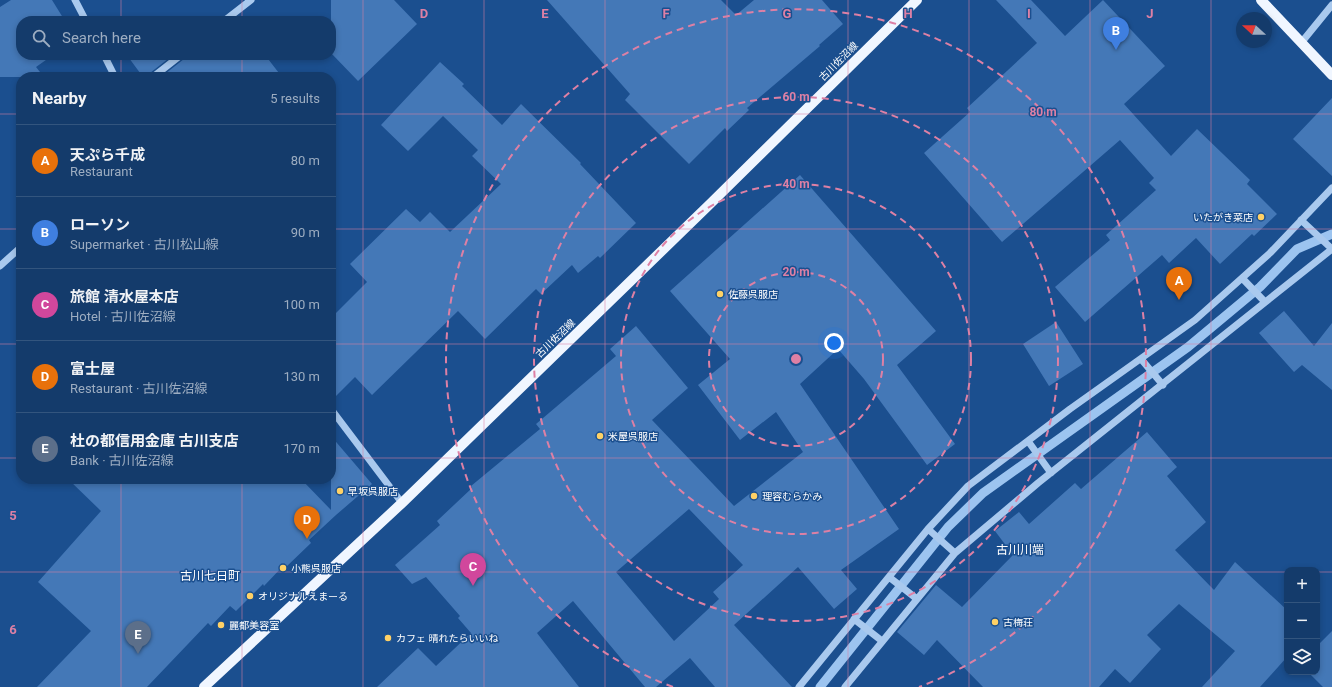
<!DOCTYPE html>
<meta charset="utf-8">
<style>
:root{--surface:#143b6b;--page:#1d4271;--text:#f1f3f6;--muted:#9dadc1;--line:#33557e;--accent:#8bbbb9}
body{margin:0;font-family:Roboto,"Noto Sans JP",sans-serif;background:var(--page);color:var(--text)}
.controls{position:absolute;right:12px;bottom:12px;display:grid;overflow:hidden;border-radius:8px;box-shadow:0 2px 6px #0003}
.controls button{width:36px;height:36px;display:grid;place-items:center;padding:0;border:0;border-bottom:1px solid var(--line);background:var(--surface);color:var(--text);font:20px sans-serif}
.compass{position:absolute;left:1236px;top:12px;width:36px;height:36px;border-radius:50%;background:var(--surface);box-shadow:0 2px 6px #0003;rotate:291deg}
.you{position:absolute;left:834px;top:343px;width:14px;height:14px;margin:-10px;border:3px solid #fff;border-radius:50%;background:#1a73e8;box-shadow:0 0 0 6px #1a73e833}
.badge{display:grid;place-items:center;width:26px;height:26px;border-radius:50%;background:var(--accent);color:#fff;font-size:13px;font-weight:700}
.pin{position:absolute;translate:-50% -33px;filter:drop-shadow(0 1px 2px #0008)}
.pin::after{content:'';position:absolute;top:21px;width:14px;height:12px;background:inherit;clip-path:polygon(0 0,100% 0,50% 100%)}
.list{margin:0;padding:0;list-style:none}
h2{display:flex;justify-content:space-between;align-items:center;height:52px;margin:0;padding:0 16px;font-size:17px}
h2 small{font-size:13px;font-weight:400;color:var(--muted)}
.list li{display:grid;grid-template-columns:26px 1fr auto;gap:12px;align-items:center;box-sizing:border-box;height:72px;padding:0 16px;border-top:1px solid var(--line)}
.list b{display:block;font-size:15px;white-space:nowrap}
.list p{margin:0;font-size:13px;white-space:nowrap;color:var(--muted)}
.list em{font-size:13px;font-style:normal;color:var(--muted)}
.icon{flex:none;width:22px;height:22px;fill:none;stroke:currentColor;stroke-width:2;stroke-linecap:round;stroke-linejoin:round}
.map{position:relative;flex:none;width:1332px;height:687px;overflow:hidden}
.search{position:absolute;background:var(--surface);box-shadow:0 2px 6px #0003;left:16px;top:16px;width:320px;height:44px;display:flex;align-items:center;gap:10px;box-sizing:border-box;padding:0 14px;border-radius:16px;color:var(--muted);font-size:15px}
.panel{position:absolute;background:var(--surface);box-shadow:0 2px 6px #0003;left:16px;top:72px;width:320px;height:412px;border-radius:16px}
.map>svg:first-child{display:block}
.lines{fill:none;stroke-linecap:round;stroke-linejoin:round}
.stream{stroke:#9cc4f0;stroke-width:9}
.building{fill:#4478b7;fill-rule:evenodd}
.minor{stroke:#a9c9ee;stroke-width:7}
.major{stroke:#f0f6ff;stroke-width:10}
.grid{fill:none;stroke:#dd80a5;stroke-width:1;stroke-opacity:0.55}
.ring{fill:none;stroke:#dd80a5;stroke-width:2;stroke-dasharray:7 5}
.poi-dot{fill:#ffd166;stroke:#1b4f8f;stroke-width:1.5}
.labels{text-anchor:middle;stroke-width:3;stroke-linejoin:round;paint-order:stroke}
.street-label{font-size:10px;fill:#fff;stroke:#1b4f8f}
.poi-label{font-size:10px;fill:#fff;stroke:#1b4f8f;text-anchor:start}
.quarter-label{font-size:12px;fill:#fff;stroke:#1b4f8f}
.grid-label{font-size:13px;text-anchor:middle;font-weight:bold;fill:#dd80a5;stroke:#1b4f8f;stroke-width:3;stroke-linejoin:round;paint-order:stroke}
.centre{fill:#dd80a5;stroke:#1b4f8f;stroke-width:2}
.ring-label{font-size:12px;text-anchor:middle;font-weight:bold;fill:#dd80a5;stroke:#1b4f8f;stroke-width:3;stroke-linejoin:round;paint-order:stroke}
</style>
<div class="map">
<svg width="1332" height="687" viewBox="0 0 1332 687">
<rect width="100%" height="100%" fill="#1b4f8f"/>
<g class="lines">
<path class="stream" d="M820,687L948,527L983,493L1188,347L1260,287L1297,249L1332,234"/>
</g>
<path class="building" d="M11,0H52L65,21H21V55H53L36,67L44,77H0V7Z
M331,0H394L417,24L358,81L331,53Z
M547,0H721L736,15L754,0H822L843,24L819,45L820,46L747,108L749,110L727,131L725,128L689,164L625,100L630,94Z
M996,0H1031L1065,36L1103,0L1165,66L1124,104L1171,156L1197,129L1250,180L1247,184L1277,214L1254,236L1252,234L1220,264L1196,238L1169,263L1162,255L1085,322L1055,287L1110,240L1106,235L1156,190L1149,183L1154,178L1120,140L1002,242L924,153L970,112L967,108L1037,43Z
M133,55H173L150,73L148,77H143L129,58Z
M186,55H265L282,77H161L184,59Z
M440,62L464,84L462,86L502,125L521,104L581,163L580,164L636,223L600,258L598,256L578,273L572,265L541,294L536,289L485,339L458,311L372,395L355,377L331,401V318L367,282L350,264L406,209L420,222L430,212L450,232L501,184L472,156L478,150L443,116L408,151L381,125Z
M1332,98V176L1293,139Z
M800,175L936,331L897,365L955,444L927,465L864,379L838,349L800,384L899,529L841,570L857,589L834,609L798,567L734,625L792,687H715L690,658L656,687H645L573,601L537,633L579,687H377L418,648L436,666L471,633L458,618L460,616L426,577L412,584L395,565L440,525L437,521L472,488L471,486L540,429L536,424L616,356L610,349L636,326L688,388L652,420L734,506L803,452L776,412L740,440L698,385L730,359L670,291ZM689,509L743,565L713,592L719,599L674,641L616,572Z
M1284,311L1314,346L1332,323V390L1302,365L1294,372L1259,333Z
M1056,322L1083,364L1049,386L1023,344Z
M1147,432L1177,467L1167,476L1206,522L1175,550L1214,590L1235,562L1287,610V657L1260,687H1202L1235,651L1179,604L1147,635L1161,649L1130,683L1115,669L1099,687H983L937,640L924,655L897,632L936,585L962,607L1013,555L995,531L1019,512L1029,524L1075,483L1081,489Z
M331,436L372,484L336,515L309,540L311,543L286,567L284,565L264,586L263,584L236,611L230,606L211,626L208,623L147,687H37L91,631L38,582L101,511L68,479H301L331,510Z
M1332,631V687H1323L1308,672H1317V639L1320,643Z"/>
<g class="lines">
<path class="minor" d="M75,0L86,21
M224,21L251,0
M1301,43L1332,5
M104,55L115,77
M153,77L181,55
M0,266L21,247
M1242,278L1265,302
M1141,359L1163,385
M331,409L402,503
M1028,441L1051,473
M928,529L955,553
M889,577L917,599
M854,619L882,641
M799,687L928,529L968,486L1070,409L1195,320L1270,253L1332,188
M845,687L955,553L1038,483L1332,249L1301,220"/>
<path class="major" d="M1261,0L1332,75
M204,687L402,503L710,204L917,0"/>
</g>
<path class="grid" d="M121,0V21M242,0V21M363,0V687M484,0V687M605,0V687M727,0V687M848,0V687M969,0V687M1090,0V687M1211,0V687M121,55V77M242,55V77M0,114H21M331,114H1332M0,229H21M331,229H1332M0,344H21M331,344H1332M0,458H21M331,458H1332M121,479V687M242,479V687M0,572H1287M1317,572H1332"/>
<g class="ring">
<circle cx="796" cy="359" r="87"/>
<circle cx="796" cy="359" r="175"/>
<circle cx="796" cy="359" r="262"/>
<path d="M673 687A350 350 0 1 1 919 687"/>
</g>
<g class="poi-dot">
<circle cx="1261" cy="217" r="4"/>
<circle cx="720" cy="294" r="4"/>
<circle cx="600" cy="436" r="4"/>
<circle cx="340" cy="491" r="4"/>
<circle cx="754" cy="496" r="4"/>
<circle cx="283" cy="568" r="4"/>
<circle cx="250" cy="596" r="4"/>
<circle cx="995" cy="622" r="4"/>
<circle cx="221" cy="625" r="4"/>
<circle cx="388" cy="638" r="4"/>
</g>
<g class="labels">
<g class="street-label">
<text transform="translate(838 61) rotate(-45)" y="4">古川佐沼線</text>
<text transform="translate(555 338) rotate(-44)" y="4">古川佐沼線</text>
</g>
<g class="poi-label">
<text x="1253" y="221" text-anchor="end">いたがき菜店</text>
<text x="728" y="298">佐藤呉服店</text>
<text x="608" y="440">米屋呉服店</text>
<text x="348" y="495">早坂呉服店</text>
<text x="762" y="500">理容むらかみ</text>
<text x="291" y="572">小熊呉服店</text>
<text x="258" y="600">オリジナルえまーる</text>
<text x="1003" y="626">古梅荘</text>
<text x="229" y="629">麗都美容室</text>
<text x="396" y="642">カフェ 晴れたらいいね</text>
</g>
<g class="quarter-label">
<text x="1020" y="554">古川川端</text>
<text x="210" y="580">古川七日町</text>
</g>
</g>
<g class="grid-label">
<text x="424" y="18">D</text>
<text x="545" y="18">E</text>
<text x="666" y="18">F</text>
<text x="787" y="18">G</text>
<text x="908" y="18">H</text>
<text x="1029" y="18">I</text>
<text x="1150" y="18">J</text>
<text x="13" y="520">5</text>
<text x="13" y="634">6</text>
</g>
<circle cx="796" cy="359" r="6" class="centre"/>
<g class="ring-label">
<text x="796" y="101">60 m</text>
<text x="1043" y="116">80 m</text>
<text x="796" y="188">40 m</text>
<text x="796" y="276">20 m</text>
</g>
</svg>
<div class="controls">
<button>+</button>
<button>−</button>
<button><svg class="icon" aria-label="layers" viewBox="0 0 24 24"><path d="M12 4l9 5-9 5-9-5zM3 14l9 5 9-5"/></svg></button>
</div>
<svg class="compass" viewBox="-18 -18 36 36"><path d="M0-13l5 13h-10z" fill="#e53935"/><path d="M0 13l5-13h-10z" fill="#9dadc1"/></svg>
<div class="you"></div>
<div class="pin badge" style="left:1179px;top:300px;background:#e8710a">A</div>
<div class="pin badge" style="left:1116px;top:50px;background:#3f7fe0">B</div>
<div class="pin badge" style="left:473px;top:586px;background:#d1479c">C</div>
<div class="pin badge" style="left:307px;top:539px;background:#e8710a">D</div>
<div class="pin badge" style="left:138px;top:654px;background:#5c6f8a">E</div>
<div class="search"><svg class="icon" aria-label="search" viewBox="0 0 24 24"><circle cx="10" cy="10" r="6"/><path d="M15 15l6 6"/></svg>Search here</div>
<section class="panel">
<h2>Nearby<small>5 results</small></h2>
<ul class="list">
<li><span class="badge" style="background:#e8710a">A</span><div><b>天ぷら千成</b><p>Restaurant</p></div><em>80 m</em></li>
<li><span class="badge" style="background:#3f7fe0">B</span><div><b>ローソン</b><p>Supermarket · 古川松山線</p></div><em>90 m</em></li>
<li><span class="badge" style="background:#d1479c">C</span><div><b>旅館 清水屋本店</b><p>Hotel · 古川佐沼線</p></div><em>100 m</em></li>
<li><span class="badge" style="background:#e8710a">D</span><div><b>富士屋</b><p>Restaurant · 古川佐沼線</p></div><em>130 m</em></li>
<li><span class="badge" style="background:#5c6f8a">E</span><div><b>杜の都信用金庫 古川支店</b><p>Bank · 古川佐沼線</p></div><em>170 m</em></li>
</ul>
</section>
</div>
